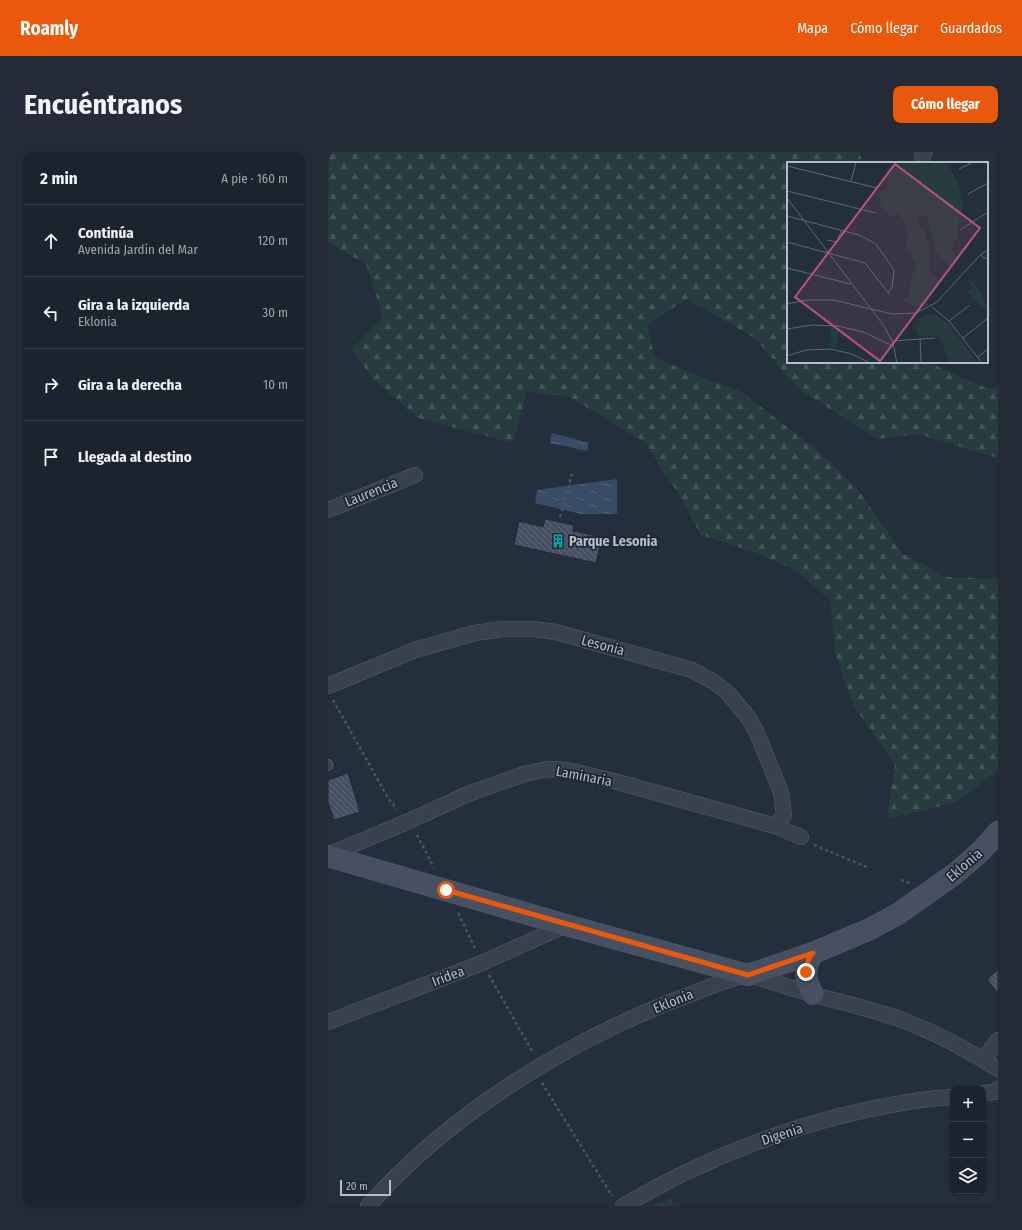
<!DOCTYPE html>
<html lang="es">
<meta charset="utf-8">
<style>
:root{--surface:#1b232e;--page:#242b36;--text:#f1f3f6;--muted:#a0a4aa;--line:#39404a;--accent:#ea580c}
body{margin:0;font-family:"Fira Sans Condensed",sans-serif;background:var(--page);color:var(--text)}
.controls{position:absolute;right:12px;bottom:12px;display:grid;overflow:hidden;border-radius:8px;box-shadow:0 1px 3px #0004}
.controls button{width:36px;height:36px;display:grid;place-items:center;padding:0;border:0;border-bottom:1px solid var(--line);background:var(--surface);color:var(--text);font:20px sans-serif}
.scale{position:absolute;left:12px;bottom:10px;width:51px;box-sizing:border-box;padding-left:4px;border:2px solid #b4bcc9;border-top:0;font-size:11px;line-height:14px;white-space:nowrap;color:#b4bcc9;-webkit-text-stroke:3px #1d2633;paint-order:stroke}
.stop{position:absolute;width:12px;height:12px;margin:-9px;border:3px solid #ea580c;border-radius:50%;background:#fff}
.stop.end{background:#ea580c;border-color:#fff;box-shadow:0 1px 4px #0008}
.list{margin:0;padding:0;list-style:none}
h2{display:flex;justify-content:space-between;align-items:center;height:52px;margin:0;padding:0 16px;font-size:17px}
h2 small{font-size:13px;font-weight:400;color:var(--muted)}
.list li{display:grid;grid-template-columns:26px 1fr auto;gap:12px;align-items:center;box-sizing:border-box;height:72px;padding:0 16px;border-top:1px solid var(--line)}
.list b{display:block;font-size:15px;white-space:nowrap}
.list p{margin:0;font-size:13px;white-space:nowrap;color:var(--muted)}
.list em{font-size:13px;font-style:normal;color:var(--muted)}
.icon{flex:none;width:22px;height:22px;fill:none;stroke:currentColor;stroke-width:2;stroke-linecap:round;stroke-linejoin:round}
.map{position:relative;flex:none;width:670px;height:1054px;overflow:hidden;border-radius:8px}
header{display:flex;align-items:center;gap:24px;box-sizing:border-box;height:56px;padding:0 20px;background:var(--accent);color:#fff}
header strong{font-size:19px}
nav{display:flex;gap:22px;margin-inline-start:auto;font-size:14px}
.intro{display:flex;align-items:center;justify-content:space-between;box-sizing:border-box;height:96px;padding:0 24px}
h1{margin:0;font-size:28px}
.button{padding:10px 18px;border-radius:8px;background:var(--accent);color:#fff;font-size:14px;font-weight:700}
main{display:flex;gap:24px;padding:0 24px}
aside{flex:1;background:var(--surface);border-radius:8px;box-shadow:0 1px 3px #0004}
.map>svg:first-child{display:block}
.forest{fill:url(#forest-firs)}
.park{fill:url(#park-crowns)}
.water{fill:url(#water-ripples)}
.building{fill:url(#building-back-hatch);stroke:#1f2835}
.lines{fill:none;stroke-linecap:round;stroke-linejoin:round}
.lane-casing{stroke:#565f6c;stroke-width:10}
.street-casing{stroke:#565f6c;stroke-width:16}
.secondary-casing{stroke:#565f6c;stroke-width:22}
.path{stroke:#44595c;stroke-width:2.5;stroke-dasharray:3 3;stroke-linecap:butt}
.lane{stroke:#38414e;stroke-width:8}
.street{stroke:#38414e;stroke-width:15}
.secondary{stroke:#465061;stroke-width:21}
.route{stroke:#ea580c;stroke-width:5}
.labels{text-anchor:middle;stroke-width:3.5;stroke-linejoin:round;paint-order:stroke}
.street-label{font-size:14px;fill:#b4bcc9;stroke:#1d2633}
.poi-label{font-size:14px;font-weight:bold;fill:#b4bcc9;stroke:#1d2633;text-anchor:start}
.inset-road{fill:none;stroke:#5e6776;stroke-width:1}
.view{fill:#bd5182;fill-opacity:0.15;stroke:#bd5182;stroke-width:2}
.inset-edge{fill:none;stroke:#b4bcc9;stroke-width:2}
</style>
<header>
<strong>Roamly</strong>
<nav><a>Mapa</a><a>Cómo llegar</a><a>Guardados</a></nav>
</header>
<div class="intro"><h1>Encuéntranos</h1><a class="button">Cómo llegar</a></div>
<main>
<aside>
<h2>2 min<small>A pie · 160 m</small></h2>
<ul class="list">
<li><svg class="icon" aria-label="ahead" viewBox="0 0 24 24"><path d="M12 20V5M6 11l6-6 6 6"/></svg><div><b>Continúa</b><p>Avenida Jardín del Mar</p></div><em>120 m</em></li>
<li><svg class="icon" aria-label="left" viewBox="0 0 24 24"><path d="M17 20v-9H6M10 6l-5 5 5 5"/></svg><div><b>Gira a la izquierda</b><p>Eklonia</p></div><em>30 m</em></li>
<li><svg class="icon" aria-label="right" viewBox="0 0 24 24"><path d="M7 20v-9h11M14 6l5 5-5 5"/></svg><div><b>Gira a la derecha</b></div><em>10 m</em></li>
<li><svg class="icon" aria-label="arrive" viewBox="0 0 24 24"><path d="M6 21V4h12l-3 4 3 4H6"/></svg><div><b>Llegada al destino</b></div></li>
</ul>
</aside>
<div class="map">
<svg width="670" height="1054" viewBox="0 0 670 1054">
<defs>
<pattern id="forest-firs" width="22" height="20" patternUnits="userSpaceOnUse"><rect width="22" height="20" fill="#263c3f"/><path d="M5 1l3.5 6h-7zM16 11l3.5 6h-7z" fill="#435659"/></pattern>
<pattern id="park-crowns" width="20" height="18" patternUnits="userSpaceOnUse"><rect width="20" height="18" fill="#263c3f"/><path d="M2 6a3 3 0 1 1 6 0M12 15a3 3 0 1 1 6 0" fill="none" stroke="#435659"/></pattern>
<pattern id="water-ripples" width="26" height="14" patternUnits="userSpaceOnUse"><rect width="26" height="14" fill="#394c67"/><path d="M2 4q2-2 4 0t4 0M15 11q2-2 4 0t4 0" fill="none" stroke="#53647b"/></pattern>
<pattern id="building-back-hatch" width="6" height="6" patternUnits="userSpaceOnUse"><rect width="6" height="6" fill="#455162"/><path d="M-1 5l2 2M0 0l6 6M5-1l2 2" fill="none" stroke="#5d6877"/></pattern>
</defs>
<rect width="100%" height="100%" fill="#242f3e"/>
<path class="forest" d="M1,0H531L535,11H460V210H607L608,214L656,235L670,237V306L590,282L549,287L468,235L427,186L359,147L320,172L326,205L375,226L412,239L492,300L531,339L574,401L618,425L670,427V618L629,650L559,667L567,613L526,554L507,501L502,448L469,419L429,401L373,383L349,339L333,317L319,292L276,265L241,245L199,239L185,291L90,266L44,226L24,197L55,165L38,112L0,90Z"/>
<path class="park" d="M342,1046L346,1054H326Z"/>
<path class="water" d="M224,281L261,291L259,299L222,291Z
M289,327V362H253L207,351L209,338Z"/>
<path class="building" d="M217,367L246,373L245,379L274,385L268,411L186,393L191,369L215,375Z
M20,621L32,660L6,668L0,650V628Z
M670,818V841L659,827Z"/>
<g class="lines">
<defs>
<path id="lane" d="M0,612V614"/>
<path id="street" d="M594,5L597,0
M0,358L87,323
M0,534L87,498L147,481L175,477H205L228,480L364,518L386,530L399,540L420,565L428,579L453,640L456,663L447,674
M0,703L81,669L140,642L196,622L220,617L239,618L286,629L447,674L473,685
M0,870L154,811L238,773
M655,908L670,888
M655,941L667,940L670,937
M40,1054C124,959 247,884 366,841C376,837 413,822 421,823C427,824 433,827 438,828C453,833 468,837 483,842C508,849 532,854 556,862C596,874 635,895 670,917
M295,1054C318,1041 341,1028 365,1017C433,985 506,962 580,950C595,947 610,946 625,945"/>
<path id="secondary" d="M0,704L238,773L420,823L485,801L540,778L570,762L628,721L653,699L670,680
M485,842C476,828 476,815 485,801"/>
</defs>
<use href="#lane" class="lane-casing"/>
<use href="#street" class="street-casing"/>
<use href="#secondary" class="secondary-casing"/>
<path class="path" d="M232,365L244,322
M5,548L60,646L69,657
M89,683L106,716
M486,693L541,716
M573,728L582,731
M130,761L148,798
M161,823L205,901
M214,931L284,1044"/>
<use href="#lane" class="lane"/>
<use href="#street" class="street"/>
<use href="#secondary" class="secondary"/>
</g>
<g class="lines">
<path class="route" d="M118,738L420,823L485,801L481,806L478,820"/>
</g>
<defs>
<symbol id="building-bare" viewBox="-9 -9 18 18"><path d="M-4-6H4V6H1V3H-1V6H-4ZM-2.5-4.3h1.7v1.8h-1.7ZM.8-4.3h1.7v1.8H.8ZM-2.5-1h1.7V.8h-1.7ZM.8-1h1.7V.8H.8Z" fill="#0f9aa8" stroke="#1d2633" stroke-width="2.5" paint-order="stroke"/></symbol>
</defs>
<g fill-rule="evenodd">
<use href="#building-bare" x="220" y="379" width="20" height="20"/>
</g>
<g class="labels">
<g class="street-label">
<text transform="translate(43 340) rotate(-22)" y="5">Laurencia</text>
<text transform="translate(275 493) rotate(15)" y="5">Lesonia</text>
<text transform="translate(256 624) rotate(11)" y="5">Laminaria</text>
<text transform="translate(636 713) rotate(-41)" y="5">Eklonia</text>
<text transform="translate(120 824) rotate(-21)" y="5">Iridea</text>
<text transform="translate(345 849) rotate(-22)" y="5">Eklonia</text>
<text transform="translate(454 982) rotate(-18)" y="5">Digenia</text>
</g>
<g class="poi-label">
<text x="241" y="394">Parque Lesonia</text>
</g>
</g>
<g transform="translate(459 10)">
<rect width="201" height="201" fill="#242f3e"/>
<path d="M113,0H159L170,19L177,43L170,64L171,72L165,87L172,97L165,106L150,91L140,55L132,54L130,59L138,72L142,87L143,107L146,114L154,121L142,134L141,143L135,144H126L115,139L122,133V122L129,106L128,100L119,86L121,69L115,56L111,51L104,56L94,44L92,35L93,29L100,28L102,20L99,8ZM181,118L186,119L195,132L201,149L185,136L181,129L186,127ZM146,151L161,162L191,201H163L152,174H132L131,169L125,164L132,162L134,159L127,158Z" fill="#263c3f"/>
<path d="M44,165L52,166L49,186L43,185Z" fill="#263c3f"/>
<path class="inset-road" d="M0,4L90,26M172,7L186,0M64,19L69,0M0,29L89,51M181,32L201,21M0,36L97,164L106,181L110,201M0,54L72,73L89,82L107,108L105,126L101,130M173,68L201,50M40,78L50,80L54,69M0,80L78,101L103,133M201,88L194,92L196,96H201M0,106L64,122M0,142L19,138H47L105,152L129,151L150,140L194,92M145,145L162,159L195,201M162,159L183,143M0,167L25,163L51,164L76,170L106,184M176,176L201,156M133,177L134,201M105,179L148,176M0,194L19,188L43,187L65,192L83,201M191,195L201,187"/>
<path class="view" d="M108,2L193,66L93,199L8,135Z"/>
<rect width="201" height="201" class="inset-edge"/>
</g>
</svg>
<div class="controls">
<button>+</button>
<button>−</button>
<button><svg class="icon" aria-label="layers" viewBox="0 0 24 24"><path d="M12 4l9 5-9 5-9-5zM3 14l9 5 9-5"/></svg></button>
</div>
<div class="scale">20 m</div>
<div class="stop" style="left:118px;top:738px"></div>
<div class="stop end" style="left:478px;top:820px"></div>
</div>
</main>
